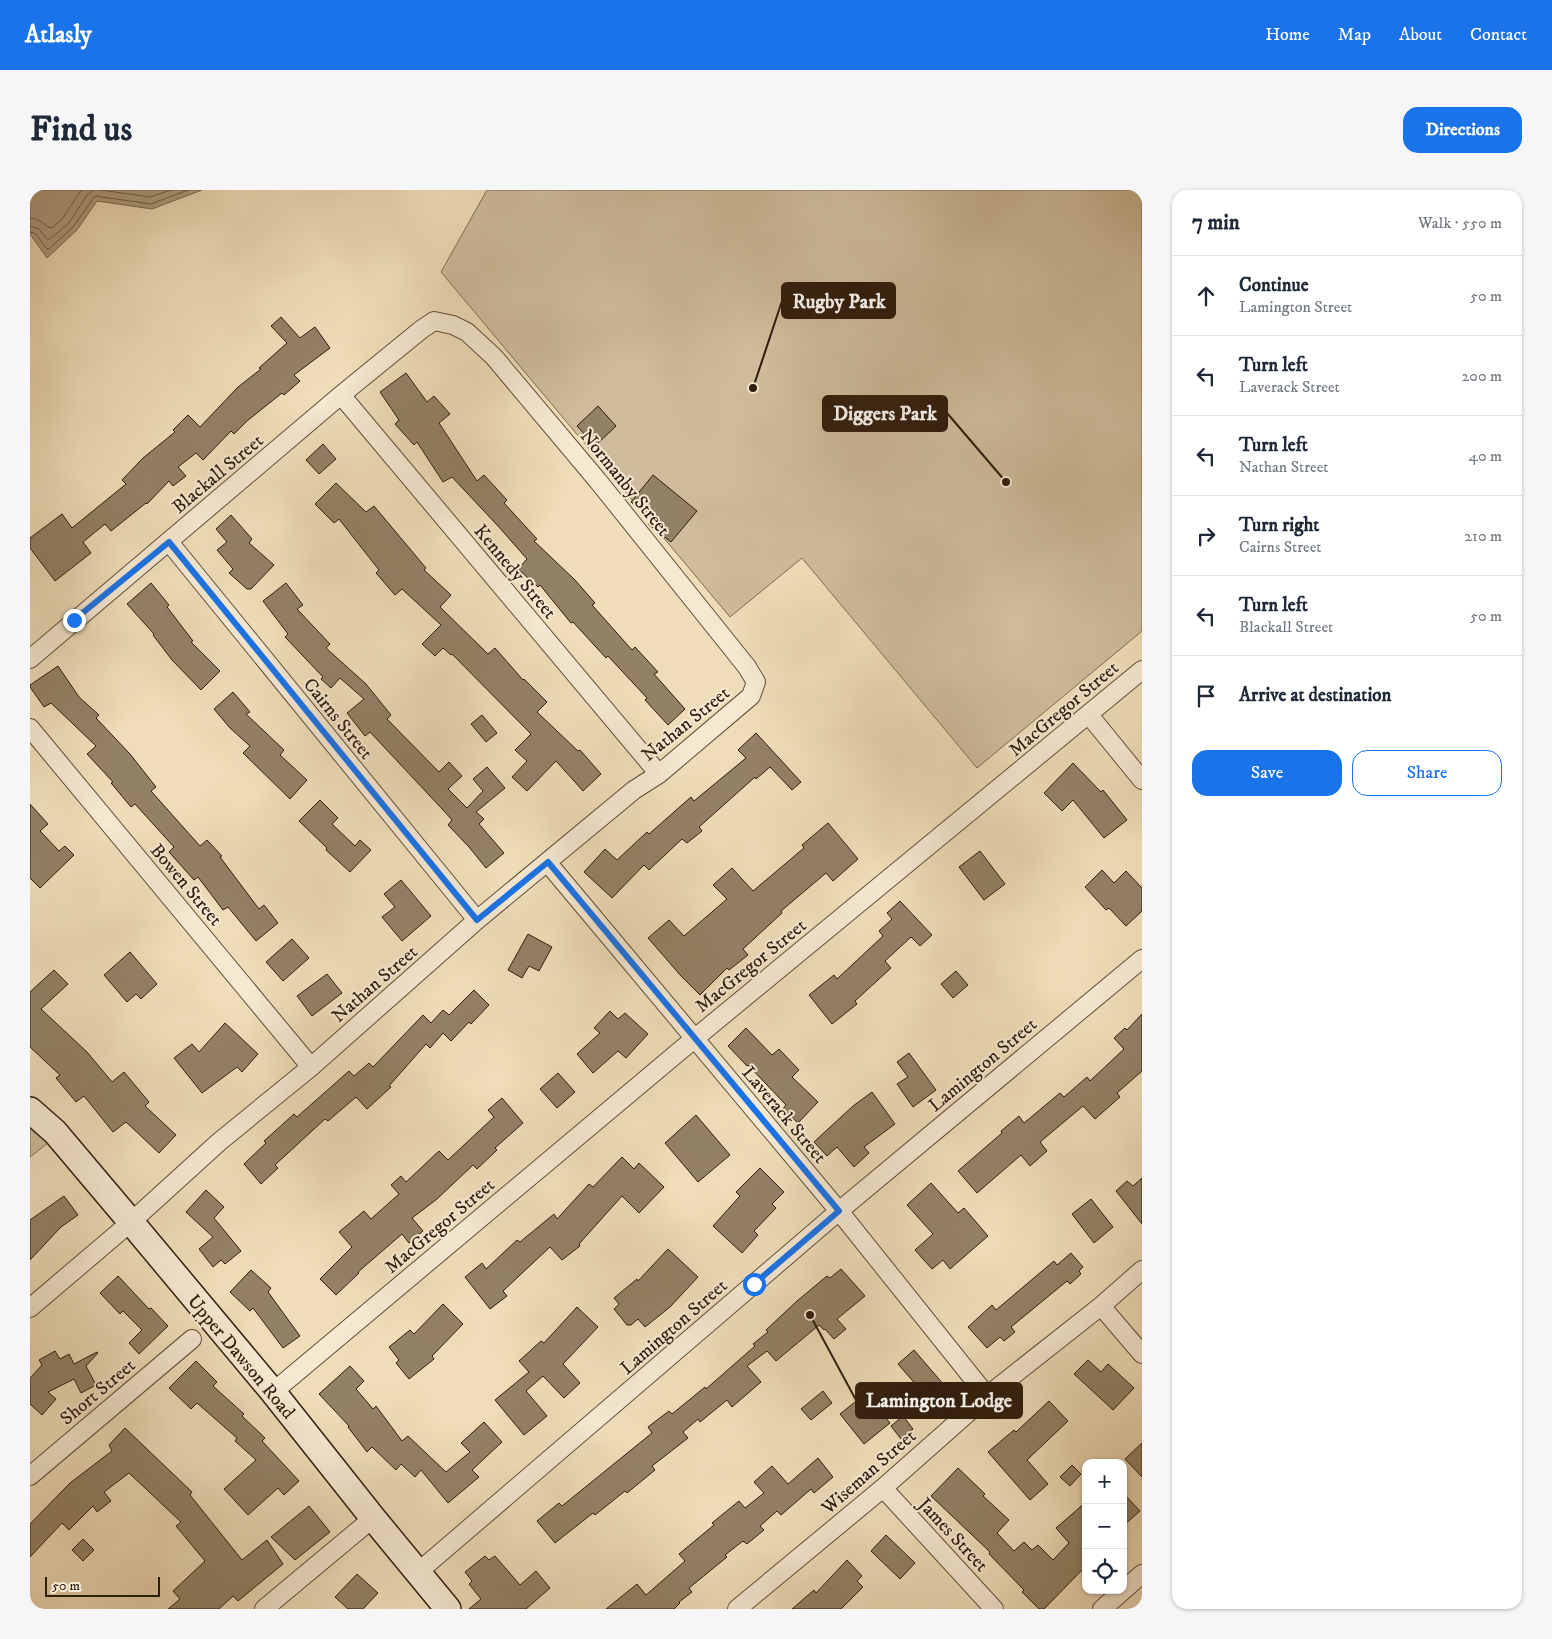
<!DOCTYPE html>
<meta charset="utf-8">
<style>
:root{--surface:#fff;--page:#f6f6f7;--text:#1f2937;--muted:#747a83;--line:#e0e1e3;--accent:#1a73e8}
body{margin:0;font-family:"IM FELL DW Pica",serif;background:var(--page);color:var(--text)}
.controls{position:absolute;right:15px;bottom:15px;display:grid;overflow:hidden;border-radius:10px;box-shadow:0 1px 4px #0004}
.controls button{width:45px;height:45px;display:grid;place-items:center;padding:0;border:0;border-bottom:1px solid var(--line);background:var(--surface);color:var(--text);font:25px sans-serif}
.scale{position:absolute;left:15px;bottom:12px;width:115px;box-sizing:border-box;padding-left:5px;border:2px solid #2f1d0d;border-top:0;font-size:14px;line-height:18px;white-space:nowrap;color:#2f1d0d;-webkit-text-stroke:4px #f5e9d2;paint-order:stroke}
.stop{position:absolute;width:15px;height:15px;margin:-11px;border:4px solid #1a73e8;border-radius:50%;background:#fff}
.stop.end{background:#1a73e8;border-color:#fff;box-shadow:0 1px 5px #0008}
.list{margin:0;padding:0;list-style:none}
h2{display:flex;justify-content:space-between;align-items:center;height:65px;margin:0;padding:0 20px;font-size:21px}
h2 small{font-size:16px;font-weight:400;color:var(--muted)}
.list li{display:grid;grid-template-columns:32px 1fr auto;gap:15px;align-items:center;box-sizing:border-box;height:80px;padding:0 20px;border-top:1px solid var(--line)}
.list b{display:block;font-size:19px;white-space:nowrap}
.list p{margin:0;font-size:16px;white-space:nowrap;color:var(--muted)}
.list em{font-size:16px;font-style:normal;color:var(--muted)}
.actions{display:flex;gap:10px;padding:15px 20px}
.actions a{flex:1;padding:11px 0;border:1px solid var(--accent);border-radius:15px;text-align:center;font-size:18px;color:var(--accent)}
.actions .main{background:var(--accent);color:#fff}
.icon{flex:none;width:28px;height:28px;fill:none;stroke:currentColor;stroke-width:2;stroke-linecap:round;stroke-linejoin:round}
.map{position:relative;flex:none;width:1112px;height:1419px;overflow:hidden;border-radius:15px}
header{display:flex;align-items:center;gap:30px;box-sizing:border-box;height:70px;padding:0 25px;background:var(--accent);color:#fff}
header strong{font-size:24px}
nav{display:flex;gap:28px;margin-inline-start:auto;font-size:18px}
.intro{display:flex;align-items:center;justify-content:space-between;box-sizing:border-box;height:120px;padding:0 30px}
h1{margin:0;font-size:35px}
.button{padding:12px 22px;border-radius:15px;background:var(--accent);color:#fff;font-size:18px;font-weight:700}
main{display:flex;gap:30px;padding:0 30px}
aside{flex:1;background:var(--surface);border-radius:15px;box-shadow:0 1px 4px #0004}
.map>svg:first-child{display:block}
.green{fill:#cebc9c;stroke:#7e6c54}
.water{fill:#ae9c7f;stroke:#7b6951}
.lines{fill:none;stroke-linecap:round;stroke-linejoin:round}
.shore{stroke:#6e5c46;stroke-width:1}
.building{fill:#938166;stroke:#2f1d0d}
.street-casing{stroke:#5f4d38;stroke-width:20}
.secondary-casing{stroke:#2f1d0d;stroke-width:28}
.street{stroke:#f5e9d2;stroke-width:18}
.secondary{stroke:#f5e9d2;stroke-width:25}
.route{stroke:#1a73e8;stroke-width:6}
.labels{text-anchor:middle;stroke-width:4;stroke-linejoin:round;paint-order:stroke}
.street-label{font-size:19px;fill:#2f1d0d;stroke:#f5e9d2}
.leader{fill:none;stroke:#2f1d0d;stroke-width:2}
.callout-dot{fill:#2f1d0d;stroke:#f5e9d2;stroke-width:2}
.callout{fill:#2f1d0d;stroke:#2f1d0d;stroke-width:2}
.callout-label{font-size:20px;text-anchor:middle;font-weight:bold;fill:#fff}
</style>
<header>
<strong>Atlasly</strong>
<nav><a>Home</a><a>Map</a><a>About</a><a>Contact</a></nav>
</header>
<div class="intro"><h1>Find us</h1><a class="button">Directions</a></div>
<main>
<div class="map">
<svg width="1112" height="1419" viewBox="0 0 1112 1419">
<rect width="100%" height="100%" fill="#efddb9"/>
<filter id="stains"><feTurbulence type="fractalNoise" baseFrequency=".004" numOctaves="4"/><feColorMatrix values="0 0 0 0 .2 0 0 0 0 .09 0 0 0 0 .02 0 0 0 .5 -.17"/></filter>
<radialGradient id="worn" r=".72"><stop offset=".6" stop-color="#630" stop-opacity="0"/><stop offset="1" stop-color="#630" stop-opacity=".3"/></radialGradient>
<path class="green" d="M457,0H1112V441L947,578L772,368L700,427L411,82Z
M0,935L19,952L0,967Z"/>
<path class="water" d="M0,0H172L122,19L67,11L47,40L17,68L0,44Z"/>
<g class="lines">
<path class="shore" d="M71,0L120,7L141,0
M0,28C13,29 14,37 22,38L33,28L51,0
M0,36L9,39L17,49H20L39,33L57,5L64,0
M0,42L6,44L16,58L19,59L43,37L65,6L121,14L158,0"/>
</g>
<path class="building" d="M251,127L270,148L285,137L300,158L264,185L270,191L254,205L252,203L217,231L204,244L201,241L173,270L166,263L148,277L156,286L143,296L139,291L117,314L116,313L81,341L75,334L53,352L61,363L25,391L0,358V348L32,324L42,338L96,294L92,290L113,268L145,242L143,240L158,225L170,237L208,197L231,179L229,178L257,153L241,136Z
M376,183L397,212L404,206L420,224L409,233L447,291L454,285L477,310L474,313L507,349L504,351L545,390L565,413L562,415L602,460L605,457L628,482L624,484L655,519L638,535L615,510L617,508L578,466L576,468L543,432L541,433L510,395L508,397L488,379L497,369L468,336L422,287L413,292L387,252L384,255L365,234L369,230L350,202Z
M568,216L586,236L565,256L547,236Z
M293,254L306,269L289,284L276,270Z
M623,285L667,321L641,352L618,334L622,329L601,312Z
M306,293L336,322L344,316L396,378L394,380L421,405L410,417L458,464L465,458L493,490L494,489L517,512L507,522L548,561L550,560L571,584L553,601L526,571L497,601L482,587L497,571L485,560L501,544L422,464L421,465L413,458L405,466L392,454L411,435L372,399L365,405L346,383L349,380L309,329L304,333L285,314Z
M201,325L222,349L219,353L244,375L221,399H217L199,383L203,379L187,360L197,352L186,339Z
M121,393L139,415L137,417L163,451L161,452L190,481L171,500L142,470L123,445L124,444L97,414Z
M256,393L273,415L267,419L300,454L296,458L336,494L361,525L357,529L409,582L419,572L432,586L418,599L437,618L453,601L443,589L457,577L475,598L446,622L454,629L449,634L474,663L456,678L439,657L418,635L422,630L414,621L340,542L335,546L317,523L334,509L310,488L301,498L291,489L293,487L255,447L258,444L233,411Z
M28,476L49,507L69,525L66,528L100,564L126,597L121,601L170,656L177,650L192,666L190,667L229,719L234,715L248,733L226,751L198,717L193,720L168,687L164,690L139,662L144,657L105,614L101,617L81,593L83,592L57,564L66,556L21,513L14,517L0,497V495Z
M203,502L220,522L216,524L254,560L250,565L277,590L260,609L213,563L220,556L200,538L184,519Z
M452,525L467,543L456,552L441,534Z
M726,543L771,592L762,600L740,577L726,589L725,587L669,637L672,641L657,653L652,649L619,680L614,675L582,708L554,682L575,659L587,670L617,642L619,644L661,607L664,611L716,568L708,560Z
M1043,573L1071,602L1073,600L1097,630L1074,648L1043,610L1032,621L1014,603Z
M290,610L308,628L302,634L325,656L330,650L341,660L320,682L296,660L297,658L269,631Z
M0,614L18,634L10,641L29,661L35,656L44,665L10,698L0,688Z
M798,633L828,669L803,691L796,683L751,721L752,723L713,759L718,765L699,780L697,778L670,805L651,786L618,748L639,730L654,746L697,709L683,695L702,678L723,701L774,658L772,655Z
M950,661L975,694L954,710L929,677Z
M1072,680L1084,693L1096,681L1112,698V721L1096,736L1079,718L1076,720L1055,697Z
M371,690L401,726L372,751L352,727L365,717L354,704Z
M870,711L902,745L890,756L881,747L855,771L861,778L825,811L827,814L802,834L779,805L804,785L807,789L853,746L849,741L862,729L857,723Z
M498,744L522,757L509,781L499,776L492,788L478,780Z
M262,749L279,768L253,791L236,772Z
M100,762L127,794L111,809L106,804L97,812L74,785Z
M24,780L38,794L11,819L57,862L82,892L94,882L119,912L115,916L146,945L129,963L96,932L83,942L54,906L46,912L26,888L30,885L0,857V802Z
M926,781L938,795L923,808L911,794Z
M297,784L312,803L282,826L267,806Z
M444,800L459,815L441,834L439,832L421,851L413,843L400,858L396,854L359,896L361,897L337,919L326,907L298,931L295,929L245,975L248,978L231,994L214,974L236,953L234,951L264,924L267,927L319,881L324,886L339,873L343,877L393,825L401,833L413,820L419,825Z
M580,821L588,829L595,823L618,844L596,868L588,861L563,883L547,864L570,843L564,838Z
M1112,824V881L1087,903L1090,907L1065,929L1053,916L1010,952L1017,961L1000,976L991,965L947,1003L928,981L972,943L971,941L989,926L994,933L1030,903L1034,907L1057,887L1060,891L1094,859L1084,848L1095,838L1097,840Z
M195,833L228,864L212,882L207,877L172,903L144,868L162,854L169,862Z
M716,838L742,865L749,859L769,880L762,887L788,912L768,933L753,919L756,915L718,875L717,876L698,856Z
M879,863L906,900L883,917L867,894L878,887L867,872Z
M528,883L545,902L527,918L510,899Z
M842,902L865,934L834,957L839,963L824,977L807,957L797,966L784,952L823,916Z
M472,908L493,933L465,958L467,960L447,979L443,975L407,1009L382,1028L393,1041L379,1053L372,1044L328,1082L329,1083L306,1105L290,1089L322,1057L309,1042L334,1021L341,1029L369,1004L361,995L371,986L376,992L409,961L418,970L464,927L458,920Z
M666,925L700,965L668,992L635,953Z
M592,967L604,979L609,973L634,997L609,1023L592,1006L549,1054L550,1056L532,1070L520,1057L473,1101L477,1106L460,1119L435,1087L452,1073L456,1079L487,1050L490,1052L524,1024L527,1029L559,994L563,997Z
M730,978L754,1002L742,1014L746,1018L724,1041L728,1045L712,1063L683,1036L710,1006L706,1002Z
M1112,988V1034L1086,1001L1097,991L1103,996Z
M901,993L928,1023L934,1018L958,1046L920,1079L913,1070L902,1079L885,1060L903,1044L877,1015Z
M176,1000L194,1017L184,1028L211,1061L195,1074L191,1070L183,1077L169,1059L183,1047L156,1022Z
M34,1006L48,1025L31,1037L0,1070V1030Z
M1061,1009L1083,1037L1064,1053L1042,1024Z
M638,1059L668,1087L640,1117L615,1137L608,1129L601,1135H597L584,1119L589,1114L584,1108L607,1089L608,1091Z
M1041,1063L1053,1077L1049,1081L1051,1084L1040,1094L1037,1091L981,1137L985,1142L974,1151L970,1147L957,1158L938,1137L962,1115L966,1120L1024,1071L1027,1075Z
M811,1079L835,1106L807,1129L816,1139L804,1149L795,1139L794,1140L789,1135L746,1171L737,1161L717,1176L731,1192L702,1217L697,1210L670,1232L668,1229L653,1242L658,1248L622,1276L625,1280L597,1303L595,1301L565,1325L563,1323L525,1353L507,1331L529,1313L532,1316L622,1243L618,1237L639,1221L642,1224L675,1197L676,1199L725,1156L723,1154L738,1142L736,1140L767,1111L797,1086L800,1088Z
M221,1080L241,1098L238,1102L270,1146L253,1158L223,1118L220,1121L200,1102Z
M88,1086L119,1119L121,1118L138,1136L109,1164L99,1153L112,1140L93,1121L90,1124L70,1103Z
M413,1114L433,1134L402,1166L404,1169L379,1189L366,1173L369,1170L359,1157L380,1140L384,1144Z
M547,1117L568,1137L533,1174L550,1193L534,1208L513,1186L496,1201L517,1226L494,1245L465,1210L499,1182L489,1171L511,1151L514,1153Z
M884,1160L914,1195L883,1222L873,1210L888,1197L868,1174Z
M25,1161L30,1169L39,1164L44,1174L67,1162L68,1163L56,1176L66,1195L51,1203L44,1189L18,1202L26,1209L12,1225L0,1214V1188L12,1175L9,1170Z
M1058,1170L1071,1182L1078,1174L1104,1198L1083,1220L1044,1184Z
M166,1171L187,1192L183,1196L214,1224L212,1226L235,1248L232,1251L269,1291L254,1305L248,1298L218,1325L194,1299L226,1270L205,1251L207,1248L167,1213L161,1219L139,1198Z
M320,1176L334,1191L326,1199L343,1219L346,1216L372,1251L378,1246L416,1282L440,1262L431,1253L454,1232L472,1252L442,1280L449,1287L418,1313L391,1280L385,1287L371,1274L366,1280L342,1257L337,1262L318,1237L319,1236L289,1204Z
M793,1201L802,1213L781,1230L771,1219Z
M836,1203L860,1233L834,1254L810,1224Z
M1019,1211L1038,1231L997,1270L1018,1294L1000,1310L958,1262L984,1240L986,1242Z
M873,1226L883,1239L871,1249L861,1236Z
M95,1238L162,1302L160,1305L212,1370L237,1350L253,1374L208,1411L203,1406L189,1419H138L150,1409L143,1401L175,1371L146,1336L151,1332L99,1283L74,1302L81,1311L67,1322L63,1316L39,1340L32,1333L0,1367V1334L40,1293L82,1261L79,1255Z
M1112,1253V1287L1095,1269Z
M788,1268L803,1287L784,1303L781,1299L751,1325L747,1321L730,1336L734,1340L717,1354L713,1351L695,1365L697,1367L659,1398L662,1402L649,1412L650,1413L644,1419H576L607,1394L616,1405L655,1371L649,1364L684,1335L682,1333L709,1311L715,1318L734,1303L724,1292L742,1276L758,1294Z
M1042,1275L1051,1284L1040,1296L1030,1287Z
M928,1278L955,1304L953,1306L979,1330L967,1343L984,1361L994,1352L1002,1360L1008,1355L1023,1370L1039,1353L1026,1338L1056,1312V1376L1014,1419H1009L992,1402L994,1400L959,1364L960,1362L901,1306Z
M1093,1303L1110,1321L1093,1336Z
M279,1316L300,1342L265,1370L241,1347Z
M856,1345L885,1373L870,1389L841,1361Z
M53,1349L64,1360L53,1371L42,1360Z
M455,1366L459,1370L465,1366L490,1395L506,1381L520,1398L496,1419H439L451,1409L439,1394L442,1391L435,1382Z
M817,1370L832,1386L827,1391L833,1397L811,1419H762L784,1400L786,1403Z
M327,1384L348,1403L333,1419H318L305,1407Z"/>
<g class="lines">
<defs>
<path id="street" d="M311,205L629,584
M139,352L447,730
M0,469L311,205L392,139L404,131L423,135L437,142L464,167L568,291L717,477L726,492L721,506L629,584L604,600L447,730L281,877L189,952L101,1032L0,1118
M1059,525L1112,590
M0,538L281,877
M517,672L809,1021L957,1206
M1071,1116L1112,1164
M243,1202L664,849L1112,480
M0,1286L162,1149
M853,1298L964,1419
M387,1383L809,1021L1112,769
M234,1419L343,1328
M707,1419L853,1298L957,1206L1071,1116L1112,1080
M1072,1419L1112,1384"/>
<path id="secondary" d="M0,920L25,942L101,1032L243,1202L343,1328L418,1419"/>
</defs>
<use href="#street" class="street-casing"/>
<use href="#secondary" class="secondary-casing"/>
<use href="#street" class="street"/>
<use href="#secondary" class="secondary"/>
</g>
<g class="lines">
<path class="route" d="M44,430L139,352L447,730L518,672L809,1021L724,1094"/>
</g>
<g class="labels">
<g class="street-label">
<text transform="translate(187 283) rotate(-40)" y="7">Blackall Street</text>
<text transform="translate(596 292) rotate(51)" y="7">Normanby Street</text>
<text transform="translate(486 381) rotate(50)" y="7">Kennedy Street</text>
<text transform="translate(1033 518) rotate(-40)" y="7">MacGregor Street</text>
<text transform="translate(309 528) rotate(51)" y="7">Cairns Street</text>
<text transform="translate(655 533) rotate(-39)" y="7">Nathan Street</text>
<text transform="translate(157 694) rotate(50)" y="7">Bowen Street</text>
<text transform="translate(720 775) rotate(-39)" y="7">MacGregor Street</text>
<text transform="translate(344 793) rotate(-41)" y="7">Nathan Street</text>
<text transform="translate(952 874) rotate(-40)" y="7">Lamington Street</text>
<text transform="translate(755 924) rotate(50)" y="7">Laverack Street</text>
<text transform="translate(409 1035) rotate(-40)" y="7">MacGregor Street</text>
<text transform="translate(643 1136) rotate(-41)" y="7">Lamington Street</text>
<text transform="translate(212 1166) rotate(50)" y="7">Upper Dawson Road</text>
<text transform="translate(67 1201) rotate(-40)" y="7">Short Street</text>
<text transform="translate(838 1281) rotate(-41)" y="7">Wiseman Street</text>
<text transform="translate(924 1344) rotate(47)" y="7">James Street</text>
</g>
</g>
<path class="leader" d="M723 198L752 111M976 292L917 223M780 1125L826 1210"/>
<g class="callout-dot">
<circle cx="723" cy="198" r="5"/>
<circle cx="976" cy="292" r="5"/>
<circle cx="780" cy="1125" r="5"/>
</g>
<g class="callout">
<rect x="752" y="93" width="113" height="35" rx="5"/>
<rect x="793" y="206" width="124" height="35" rx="5"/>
<rect x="826" y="1193" width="166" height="35" rx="5"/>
</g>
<g class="callout-label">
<text x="809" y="118">Rugby Park</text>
<text x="855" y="230">Diggers Park</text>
<text x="909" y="1217">Lamington Lodge</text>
</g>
<rect width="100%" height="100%" filter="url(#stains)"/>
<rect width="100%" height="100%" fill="url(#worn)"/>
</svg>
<div class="controls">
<button>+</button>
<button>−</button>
<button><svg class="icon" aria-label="locate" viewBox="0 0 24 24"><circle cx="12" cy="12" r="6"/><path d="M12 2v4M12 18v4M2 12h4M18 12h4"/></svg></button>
</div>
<div class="scale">50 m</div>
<div class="stop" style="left:724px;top:1094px"></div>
<div class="stop end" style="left:44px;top:430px"></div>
</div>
<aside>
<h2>7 min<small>Walk · 550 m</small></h2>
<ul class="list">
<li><svg class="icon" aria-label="ahead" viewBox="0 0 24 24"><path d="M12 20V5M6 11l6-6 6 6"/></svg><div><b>Continue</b><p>Lamington Street</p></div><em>50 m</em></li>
<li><svg class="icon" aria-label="left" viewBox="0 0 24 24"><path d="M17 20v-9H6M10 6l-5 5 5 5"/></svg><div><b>Turn left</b><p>Laverack Street</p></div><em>200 m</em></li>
<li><svg class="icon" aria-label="left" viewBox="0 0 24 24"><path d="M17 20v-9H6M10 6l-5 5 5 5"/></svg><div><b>Turn left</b><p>Nathan Street</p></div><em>40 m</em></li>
<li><svg class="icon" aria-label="right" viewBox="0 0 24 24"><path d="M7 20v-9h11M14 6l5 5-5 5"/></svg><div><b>Turn right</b><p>Cairns Street</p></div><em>210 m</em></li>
<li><svg class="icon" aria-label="left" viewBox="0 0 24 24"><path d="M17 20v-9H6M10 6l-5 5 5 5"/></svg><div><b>Turn left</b><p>Blackall Street</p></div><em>50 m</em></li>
<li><svg class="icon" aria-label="arrive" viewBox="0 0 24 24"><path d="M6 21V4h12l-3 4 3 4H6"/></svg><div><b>Arrive at destination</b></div></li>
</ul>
<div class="actions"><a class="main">Save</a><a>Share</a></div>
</aside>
</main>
